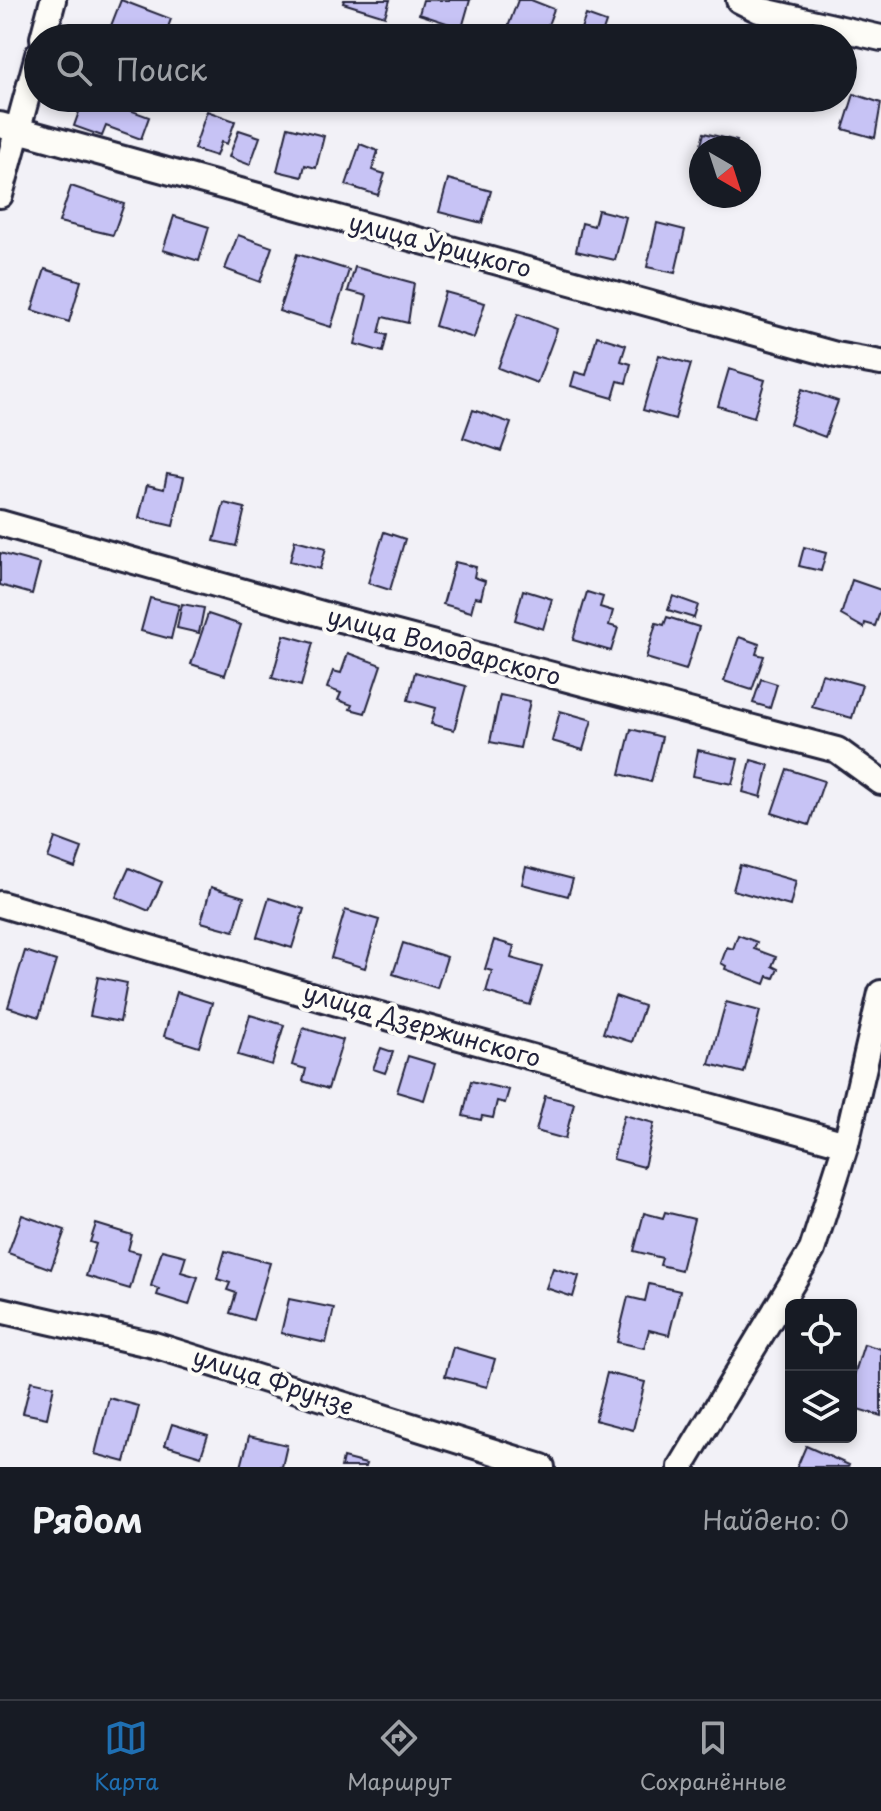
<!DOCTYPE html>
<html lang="ru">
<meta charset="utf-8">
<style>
:root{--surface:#171b24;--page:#242831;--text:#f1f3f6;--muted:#9ea1a6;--line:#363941;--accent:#1f6fb2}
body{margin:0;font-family:"Playpen Sans",sans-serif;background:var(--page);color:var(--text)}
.controls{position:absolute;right:24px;bottom:24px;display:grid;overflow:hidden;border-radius:12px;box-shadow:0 4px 12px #0003}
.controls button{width:72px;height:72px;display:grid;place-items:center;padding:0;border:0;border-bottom:2px solid var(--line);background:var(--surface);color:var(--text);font:40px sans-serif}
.compass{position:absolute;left:689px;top:136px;width:72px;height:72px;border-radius:50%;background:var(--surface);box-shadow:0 4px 12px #0003;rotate:141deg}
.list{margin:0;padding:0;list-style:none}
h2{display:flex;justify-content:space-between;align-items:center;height:104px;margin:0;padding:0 32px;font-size:34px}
h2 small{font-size:26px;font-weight:400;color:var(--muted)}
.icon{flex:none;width:44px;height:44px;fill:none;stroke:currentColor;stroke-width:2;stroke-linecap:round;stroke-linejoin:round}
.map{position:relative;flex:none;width:881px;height:1467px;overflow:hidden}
.search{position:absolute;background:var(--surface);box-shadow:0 4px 12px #0003;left:24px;right:24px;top:24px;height:88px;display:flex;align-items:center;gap:20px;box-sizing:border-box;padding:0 28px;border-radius:44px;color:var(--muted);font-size:30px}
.sheet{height:232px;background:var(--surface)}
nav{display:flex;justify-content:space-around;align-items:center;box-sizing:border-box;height:112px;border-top:2px solid var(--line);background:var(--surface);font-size:22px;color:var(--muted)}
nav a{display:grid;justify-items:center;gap:4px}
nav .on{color:var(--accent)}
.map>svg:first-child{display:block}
.building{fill:#c7c3f5;stroke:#22223b;stroke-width:2}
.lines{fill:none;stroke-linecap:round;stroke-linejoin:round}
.street-casing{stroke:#22223b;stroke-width:30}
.street{stroke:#fdfcf7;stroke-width:24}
.labels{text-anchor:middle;stroke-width:8;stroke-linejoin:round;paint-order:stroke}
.street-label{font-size:24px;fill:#22223b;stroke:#fdfcf7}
</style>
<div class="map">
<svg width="881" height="1467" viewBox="0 0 881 1467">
<rect width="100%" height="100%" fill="#f2f1f7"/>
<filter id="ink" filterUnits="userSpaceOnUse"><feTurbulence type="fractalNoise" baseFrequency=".0125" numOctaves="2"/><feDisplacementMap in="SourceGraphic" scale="16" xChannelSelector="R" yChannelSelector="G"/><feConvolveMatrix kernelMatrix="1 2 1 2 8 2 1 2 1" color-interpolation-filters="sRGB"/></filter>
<g filter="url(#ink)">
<path class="building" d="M121,0L171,19L164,38H128L109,31Z
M344,0H390L385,16L343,3Z
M423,0H470L462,28L419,14Z
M518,0H531L554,9L543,38H504Z
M586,15L606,22L603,31L612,34L610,38L578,37Z
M854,94L881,103L875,138L843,129Z
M84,98H127L124,108L149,117L141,139L106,126L102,136L74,126Z
M207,111L235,121L227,144L221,142L216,156L194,149Z
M288,127L324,136L316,168L305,165L302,177L277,171Z
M239,130L260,137L250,165L229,157Z
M704,133L737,141L735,148H701L698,157Z
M360,144L378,151L372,170L385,174L378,195L346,185Z
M448,179L491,191L482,223L439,212Z
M71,186L124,204L113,235L59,222Z
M598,210L626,217L615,260L576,251L582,223L594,226Z
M174,216L209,227L199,261L163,250Z
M657,223L685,230L675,273L647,267Z
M238,235L272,247L260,282L225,269Z
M297,254L349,270L331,327L279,311Z
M355,267L414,283L408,323L383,317L379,333L387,335L383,352L355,344L367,296L348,291Z
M45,269L81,281L69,322L32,310Z
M445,292L485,303L474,338L435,326Z
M518,314L557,329L537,383L498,368Z
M597,336L626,345L621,361L631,364L626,383L618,381L613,398L571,386L575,372L586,375Z
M659,355L691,364L675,419L643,410Z
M729,369L765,380L754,417L718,406Z
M802,389L838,401L825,437L790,424Z
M473,410L511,423L501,451L463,438Z
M167,474L184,477L173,526L139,518L147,485L164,489Z
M224,503L245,508L236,546L214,541Z
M384,532L405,539L390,590L368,583Z
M295,540L326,548L320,569L290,561Z
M804,547L826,553L821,571L799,566Z
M0,553L40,564L32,594L0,585Z
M455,562L476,567L474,577L485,581L481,598L475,597L471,612L443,604Z
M852,580L881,590V609L875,626L865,623L864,628L841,615Z
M523,590L552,599L543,629L515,620Z
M587,592L603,597L600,607L613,611L609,625L618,628L611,651L573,640Z
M673,596L698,605L694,618L668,610Z
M150,598L179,605L171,639L141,631Z
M182,604L204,608L199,633L177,628Z
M208,614L241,625L225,675L191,664Z
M667,617L699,627L686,670L646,658L656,623L664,625Z
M284,635L313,643L301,686L272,678Z
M739,637L759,644L756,654L764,656L752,690L724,681Z
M348,653L381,665L365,713L350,709L352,705L338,700L341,693L327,688L333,671L341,673Z
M415,672L466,686L454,730L431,724L436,708L408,700Z
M822,674L862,685L852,718L812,707Z
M761,679L777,684L770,708L753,703Z
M500,695L530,701L520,748L490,742Z
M560,711L592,720L583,750L552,741Z
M631,729L662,737L651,782L620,774Z
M698,750L738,759L732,784L693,776Z
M751,760L769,765L761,797L743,792Z
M787,769L824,781L809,825L772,813Z
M55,838L82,848L75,868L48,858Z
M740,865L796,881L790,906L733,890Z
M526,867L573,879L568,896L522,884Z
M129,868L162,882L149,911L116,897Z
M211,887L244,897L234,931L201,922Z
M269,898L304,909L292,948L257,937Z
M345,910L379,920L365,968L331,958Z
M738,935L757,942L754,949L776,957L772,966L778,969L774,978L768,976L765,984L725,969L726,966L721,963L727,947L733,949Z
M494,940L514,946L511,958L542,967L530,1005L486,992L492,971L485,969Z
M403,943L447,957L437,988L393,974Z
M25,951L56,961L39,1017L8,1007Z
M98,977L127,983L120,1022L90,1016Z
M177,992L212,1003L199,1047L164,1036Z
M615,996L644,1006L632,1042L603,1033Z
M726,1002L760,1011L744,1073L709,1064Z
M250,1015L284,1025L272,1065L238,1055Z
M303,1028L343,1040L328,1089L303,1081L306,1069L292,1065Z
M381,1048L393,1052L385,1073L373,1069Z
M408,1056L435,1064L424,1100L397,1092Z
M471,1081L509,1090L505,1103L497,1101L493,1118L482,1116L481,1120L463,1116Z
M545,1096L574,1103L565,1139L536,1131Z
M624,1115L654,1123L644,1167L613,1159Z
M665,1212L694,1219L681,1270L660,1265L662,1258L634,1251L644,1213L663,1218Z
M22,1215L65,1230L51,1269L8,1253Z
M96,1224L132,1235L128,1250L140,1253L130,1289L86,1276L96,1244L90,1242Z
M162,1250L186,1256L181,1272L198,1277L189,1305L157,1295L159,1289L151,1286Z
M225,1251L270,1263L253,1320L230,1313L236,1293L227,1290L230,1283L217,1279Z
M553,1268L579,1276L573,1297L546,1288Z
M649,1284L680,1291L669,1335L649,1330L644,1348L617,1342L628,1297L645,1301Z
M289,1299L334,1308L326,1343L281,1333Z
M864,1344L881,1349V1416L851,1407V1385Z
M453,1347L495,1359L487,1387L445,1376Z
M607,1373L645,1382L633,1430L595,1420Z
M31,1381L54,1386L47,1418L23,1413Z
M109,1398L139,1406L125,1462L95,1454Z
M172,1424L208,1435L201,1456L165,1445Z
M249,1436L287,1445L282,1467H241Z
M806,1446L849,1465L848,1467H797Z
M343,1458L366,1464L365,1467H341Z"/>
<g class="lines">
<defs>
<path id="street" d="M739,0L759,10L881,38
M43,38L53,0
M0,125L836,355L881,363
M0,195L38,55
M0,523L336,618L837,750L881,782
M0,904L351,1007L846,1144
M0,1310L154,1345L542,1467
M681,1467L812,1250L846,1144L881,993"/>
</defs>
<use href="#street" class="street-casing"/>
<use href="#street" class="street"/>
</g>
</g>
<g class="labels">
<g class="street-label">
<text transform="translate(440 246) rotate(15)" y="8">улица Урицкого</text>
<text transform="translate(444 647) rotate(15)" y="8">улица Володарского</text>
<text transform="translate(422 1026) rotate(16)" y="8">улица Дзержинского</text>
<text transform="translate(273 1382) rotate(18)" y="8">улица Фрунзе</text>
</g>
</g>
</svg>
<div class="controls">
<button><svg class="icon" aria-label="locate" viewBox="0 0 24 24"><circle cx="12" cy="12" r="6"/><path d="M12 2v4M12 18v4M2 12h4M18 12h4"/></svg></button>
<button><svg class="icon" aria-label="layers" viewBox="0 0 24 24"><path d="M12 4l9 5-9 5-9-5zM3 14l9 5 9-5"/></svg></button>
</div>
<svg class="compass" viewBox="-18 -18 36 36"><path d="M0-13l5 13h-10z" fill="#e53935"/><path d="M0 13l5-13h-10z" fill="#9ea1a6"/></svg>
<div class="search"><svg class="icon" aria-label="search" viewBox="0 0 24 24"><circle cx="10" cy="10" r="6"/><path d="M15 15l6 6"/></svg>Поиск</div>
</div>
<section class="sheet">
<h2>Рядом<small>Найдено: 0</small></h2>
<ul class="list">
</ul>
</section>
<nav>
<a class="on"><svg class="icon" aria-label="map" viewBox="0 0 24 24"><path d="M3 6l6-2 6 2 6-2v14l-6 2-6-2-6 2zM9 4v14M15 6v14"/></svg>Карта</a>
<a><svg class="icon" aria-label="directions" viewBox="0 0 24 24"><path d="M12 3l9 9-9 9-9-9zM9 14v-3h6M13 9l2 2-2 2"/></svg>Маршрут</a>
<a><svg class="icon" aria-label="saved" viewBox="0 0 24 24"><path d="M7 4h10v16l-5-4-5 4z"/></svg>Сохранённые</a>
</nav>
